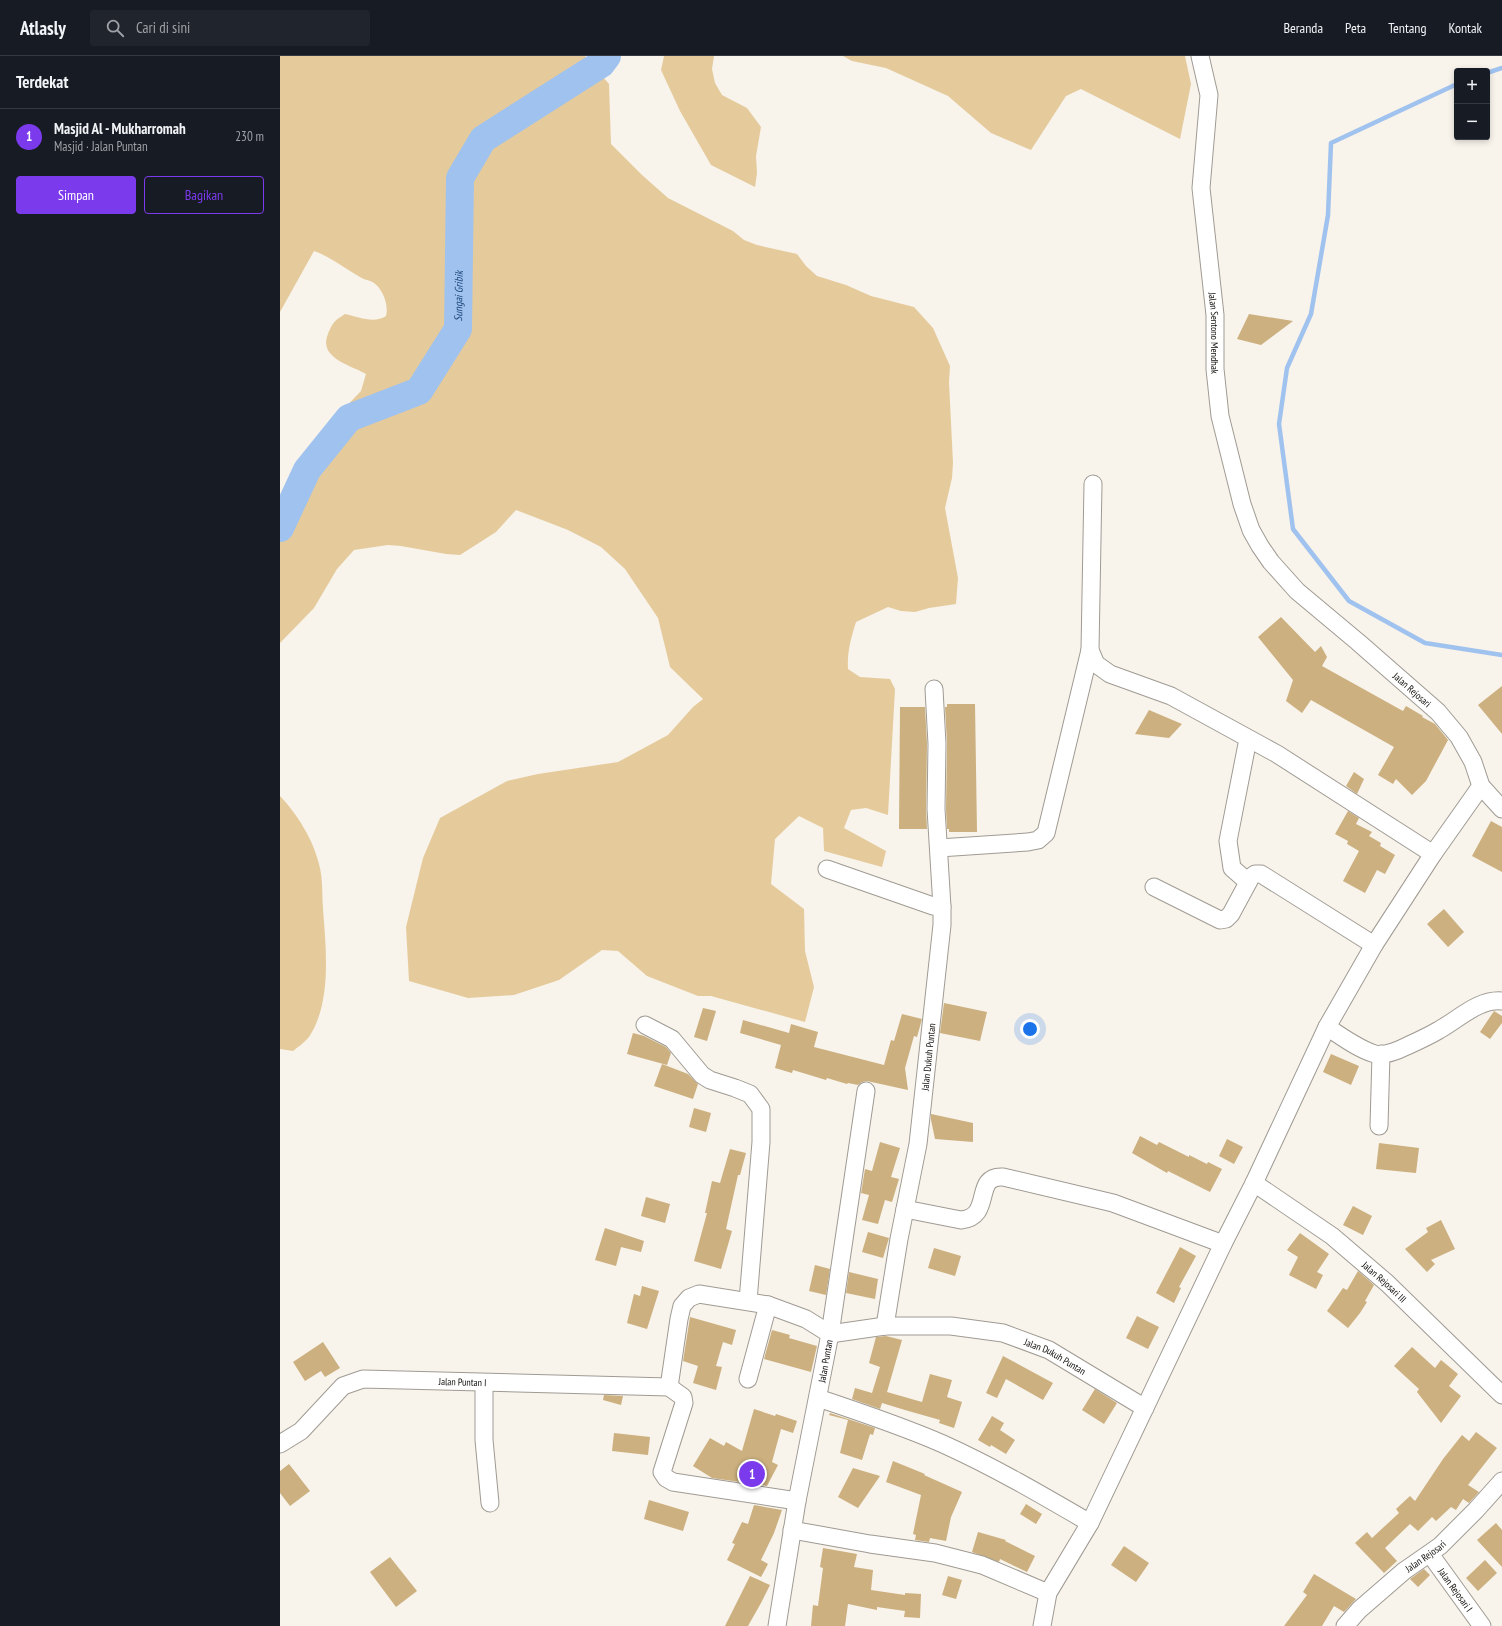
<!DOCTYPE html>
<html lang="id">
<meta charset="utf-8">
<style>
:root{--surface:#171b24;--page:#20242c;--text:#f1f3f6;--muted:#9ea1a6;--line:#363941;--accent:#7c3aed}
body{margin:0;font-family:"PT Sans Narrow",sans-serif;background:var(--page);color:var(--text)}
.controls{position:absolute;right:12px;top:12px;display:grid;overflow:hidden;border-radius:4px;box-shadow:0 2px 6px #0003}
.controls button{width:36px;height:36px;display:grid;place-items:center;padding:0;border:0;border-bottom:1px solid var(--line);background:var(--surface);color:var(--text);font:20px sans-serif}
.you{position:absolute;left:750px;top:973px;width:14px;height:14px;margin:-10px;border:3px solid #fff;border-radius:50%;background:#1a73e8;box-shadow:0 0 0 6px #1a73e833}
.badge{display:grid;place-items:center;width:26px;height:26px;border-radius:50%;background:var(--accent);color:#fff;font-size:13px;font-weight:700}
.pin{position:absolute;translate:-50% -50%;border:2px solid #fff;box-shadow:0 1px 4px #0006}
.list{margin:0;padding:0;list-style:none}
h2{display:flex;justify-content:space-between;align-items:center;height:52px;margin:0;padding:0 16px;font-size:17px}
h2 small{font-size:13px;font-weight:400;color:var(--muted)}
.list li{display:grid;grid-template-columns:26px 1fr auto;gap:12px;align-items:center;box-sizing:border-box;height:56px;padding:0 16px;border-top:1px solid var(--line)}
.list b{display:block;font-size:15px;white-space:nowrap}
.list p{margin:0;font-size:13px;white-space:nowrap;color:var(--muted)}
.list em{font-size:13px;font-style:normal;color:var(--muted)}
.actions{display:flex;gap:8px;padding:12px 16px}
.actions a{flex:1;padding:9px 0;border:1px solid var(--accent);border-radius:4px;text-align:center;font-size:14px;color:var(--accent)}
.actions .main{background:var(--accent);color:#fff}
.icon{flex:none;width:22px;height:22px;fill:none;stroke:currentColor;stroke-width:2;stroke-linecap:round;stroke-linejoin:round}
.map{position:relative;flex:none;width:1222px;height:1570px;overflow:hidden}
header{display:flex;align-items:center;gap:24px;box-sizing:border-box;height:56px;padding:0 20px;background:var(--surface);border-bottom:1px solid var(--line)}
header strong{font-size:19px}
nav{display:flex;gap:22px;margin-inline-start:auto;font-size:14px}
.search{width:280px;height:36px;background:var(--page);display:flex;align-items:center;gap:10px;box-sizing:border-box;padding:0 14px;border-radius:4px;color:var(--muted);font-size:15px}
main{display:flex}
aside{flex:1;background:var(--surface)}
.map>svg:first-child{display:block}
.green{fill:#e5cb9c}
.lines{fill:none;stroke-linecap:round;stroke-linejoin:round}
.stream{stroke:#a0c2ee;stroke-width:4.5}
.river{stroke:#a0c2ee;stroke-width:28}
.building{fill:#ccb07f}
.minor-casing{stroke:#9f9b93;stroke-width:19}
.minor{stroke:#fff;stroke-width:17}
.labels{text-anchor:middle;stroke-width:4;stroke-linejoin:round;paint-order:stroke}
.street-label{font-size:10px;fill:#0f0d0b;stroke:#fff}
.water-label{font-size:11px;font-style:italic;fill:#194479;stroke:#fff}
</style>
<header>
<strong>Atlasly</strong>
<div class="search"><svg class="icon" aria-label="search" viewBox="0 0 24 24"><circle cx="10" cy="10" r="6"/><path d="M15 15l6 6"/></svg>Cari di sini</div>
<nav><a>Beranda</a><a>Peta</a><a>Tentang</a><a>Kontak</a></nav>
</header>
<main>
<aside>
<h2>Terdekat<small></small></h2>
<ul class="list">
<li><span class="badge">1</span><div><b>Masjid Al - Mukharromah</b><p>Masjid · Jalan Puntan</p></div><em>230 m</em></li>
</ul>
<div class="actions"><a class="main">Simpan</a><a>Bagikan</a></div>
</aside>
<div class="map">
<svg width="1222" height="1570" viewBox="0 0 1222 1570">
<rect width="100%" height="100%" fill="#f8f3eb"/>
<path class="green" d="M0,0H305L329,28L331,88L362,119L388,142L453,175L464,184L477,189L517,198L526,210L537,220L566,229L591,240L634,251L653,272L670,310L669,326L673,407L672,422L665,452L678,522L676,548L649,552L635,556L621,555L608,551L576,566C571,582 567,596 568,613L580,621L610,623L615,633L608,759L586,752L571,754L564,772L606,795L602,811L544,795L543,772L519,760L495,783L491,828L524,853L525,895L534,931L525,966L431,940H418L367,920L338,895L322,894L279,924L234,939L188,942L129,925L126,871L143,802L160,762L227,725L258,718L338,706L388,679L413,651L423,643L390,611L378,562L345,513L321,491L288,474L236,454L216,476L180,499L166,498L121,490L108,489L74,494L57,513L34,552L0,587V442L57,360L81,335L86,318C70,309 38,302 48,278C53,266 54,265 65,258C79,261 94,268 106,260C109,250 103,233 94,227C90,224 84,224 80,221C64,212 51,201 34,195L0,256Z
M384,0H434L432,13L435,27L442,39L467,52L481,71L476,100L477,117L475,131L431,109L400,55L381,14Z
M563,0H905L911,28L900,83L801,33L786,40L751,94L711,77L668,40L606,12L572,5Z
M0,740C17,758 33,783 39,808C43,822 42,839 43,853C46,893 52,946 29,981C25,986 18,991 13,995L0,993Z"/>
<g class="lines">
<path class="stream" d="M1207,17L1222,12
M1177,28L1051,87L1048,159L1031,258L1007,312L999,368L1013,473L1069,545L1145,587L1222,599"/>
<path class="river" id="s1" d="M0,472L27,414L69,362L139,335L178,273L180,122L203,83L321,8L327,0"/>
</g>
<path class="building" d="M969,258L1013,265L981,289L957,283Z
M1001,561L1035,596L1041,590L1047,601L1042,610L1123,655L1126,650L1143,660L1142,661L1155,668L1168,684L1146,725L1132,739L1116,723L1113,728L1098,719L1114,691L1031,644L1022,657L1006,645L1013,624L978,581Z
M1222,630V678L1198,649Z
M667,648H695L697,776H669V773H667L666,753L667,687L665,651H667Z
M620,651H645L647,688L646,753L647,773H619Z
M869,654L902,668L889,682L855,678Z
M1074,716L1084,723L1077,738L1066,730Z
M1068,755L1079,762L1076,768L1092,776L1089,780L1101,787L1100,790L1115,799L1105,818L1097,814L1085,837L1063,825L1079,795L1067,788L1068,785L1055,778Z
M1211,765L1222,771V816L1192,800Z
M1164,853L1184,876L1168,891L1147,868Z
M664,947L707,956L700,985L660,977Z
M423,952L436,955L427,985L414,981Z
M1214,955L1222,960V967L1210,983L1200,976Z
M622,958L642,963L637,981L634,980L625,1012L628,1034L587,1025L582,1026L578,1029L568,1027L567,1028L547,1022L546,1024L513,1014L512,1017L495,1012L501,989L460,977L463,964L509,977L511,968L538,976L534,991L604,1009L611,984L614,985Z
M353,977L364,980L386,991L391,997L387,1009L347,998Z
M1051,998L1079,1010L1071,1029L1043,1016Z
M382,1008L408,1018L418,1028L413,1043L374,1030Z
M414,1052L431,1057L426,1076L409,1071Z
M651,1058L693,1067V1086L655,1083L651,1064Z
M860,1080L877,1089L879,1086L909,1101V1099L927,1108L928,1106L942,1113L930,1136L888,1115L887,1117L852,1097Z
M947,1083L963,1091L954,1108L939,1100Z
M600,1086L620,1092L611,1121L619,1123L612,1146L605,1144L598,1168L582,1164L589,1139L581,1137L585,1113L592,1115Z
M1099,1087L1139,1092L1136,1117L1096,1113Z
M450,1093L466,1097L460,1119H458L446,1173L452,1175L441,1213L414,1205L427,1157H425L432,1125L440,1127Z
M366,1141L390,1148L385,1167L361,1160Z
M1073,1150L1092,1160L1083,1179L1063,1169Z
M1161,1164L1175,1193L1151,1204L1155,1208L1147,1216L1125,1193L1148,1176L1146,1172Z
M325,1172L364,1185L361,1196L341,1191L336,1210L315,1204Z
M588,1176L609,1182L603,1202L582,1196Z
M1020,1177L1049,1198L1037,1216L1043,1219L1036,1233L1009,1219L1018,1201L1007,1194Z
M900,1191L916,1200L899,1231L901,1232L894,1247L876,1237Z
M654,1192L681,1200L675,1220L648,1212Z
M535,1209L550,1213L546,1239L529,1235Z
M1078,1215L1094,1229L1085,1245L1087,1246L1080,1257L1068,1272L1047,1255L1063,1232L1067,1234Z
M569,1216L598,1223L595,1243L566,1237Z
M362,1230L379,1235L367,1273L347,1267L354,1238L360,1240Z
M857,1260L879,1271L868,1293L846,1282Z
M410,1261L456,1274L452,1289L443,1286L436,1310L442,1311L436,1334L413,1327L418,1310L403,1305Z
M492,1274L510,1279L509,1282L537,1290L531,1316L484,1303Z
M606,1280L622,1284L607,1336L642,1346L650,1318L672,1324L667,1341L682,1346L674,1372L659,1367L660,1364L625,1354L602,1347L600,1353L572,1343L575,1332L592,1337L600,1311L589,1307L596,1281Z
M43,1286L60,1312L45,1321L41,1315L25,1325L13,1306Z
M1132,1291L1155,1312L1161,1304L1178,1318L1169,1330L1181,1340L1161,1367L1137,1336L1139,1333L1114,1310Z
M723,1300L773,1327L763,1344L726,1323L717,1342L706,1337Z
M815,1333L837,1347L824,1368L802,1354Z
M324,1339L343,1340L341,1349L323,1344Z
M474,1353L495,1360L496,1358L517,1365L513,1377L501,1373L492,1406L498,1409L487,1430L432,1422L413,1410L430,1382L444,1390L446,1386L462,1395Z
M550,1357L595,1372L593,1379L590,1378L582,1404L560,1397L568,1364L549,1359Z
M712,1360L724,1367L720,1374L735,1384L726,1398L711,1389L710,1391L698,1384Z
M1196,1376L1217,1392L1188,1429L1199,1436L1189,1447L1183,1443L1176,1454L1171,1451L1156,1465L1152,1461L1138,1475L1130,1468L1105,1492L1117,1505L1104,1517L1075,1487L1087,1476L1092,1482L1119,1457L1116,1453L1130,1440L1135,1445L1163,1403L1182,1379L1189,1385Z
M334,1377L370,1381L368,1399L332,1395Z
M613,1405L645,1418L644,1419L682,1436L671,1461L666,1485L650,1482L649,1486L635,1484L636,1479L633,1478L641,1439L606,1426Z
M9,1408L30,1435L10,1450L0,1437V1415Z
M573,1412L600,1420L578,1452L558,1441Z
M369,1444L409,1456L403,1475L364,1463Z
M746,1448L762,1458L756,1468L740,1458Z
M474,1449L502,1454L494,1477L481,1504L488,1508L481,1521L447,1504L455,1488L452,1487L462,1466L468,1468Z
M1216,1467L1222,1474V1511L1197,1484Z
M698,1476L726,1484L725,1485L755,1500L747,1516L720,1503L719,1506L692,1496Z
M844,1490L869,1507L856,1526L831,1509Z
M543,1492L577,1498L574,1511L593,1514L591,1534L625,1539V1537L641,1538L640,1562L624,1561L625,1555L597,1551V1554L568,1548L565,1570H531L533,1549L538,1550L543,1512L540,1511Z
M110,1501L137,1535L116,1551L90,1516Z
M1205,1504L1217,1517L1198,1535L1186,1522Z
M1144,1513L1150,1519L1138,1531L1130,1523Z
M1034,1518L1076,1543L1075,1544L1064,1556L1054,1550L1042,1570H1004L1027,1539L1023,1536Z
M470,1520L490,1529L481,1547L468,1570H445Z
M668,1520L682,1524L676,1543L662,1539Z"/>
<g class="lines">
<defs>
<g id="minor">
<path id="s2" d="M920,0L929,39L921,132L935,259V313L940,360L962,448L971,474L980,490L991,506L1017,535L1078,586L1158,656L1179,681L1193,706L1201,730L1222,753"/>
<path d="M813,428L810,594L816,608L830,618L891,640L997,698L1153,798"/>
<path d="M654,633L657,688L656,753L662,851"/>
<path d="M968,683L948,785L952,812L968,826"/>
<path d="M659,792L748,786L758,784L766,777L810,594"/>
<path d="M547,813L653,850L662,851V869L638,1088L619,1183L605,1270"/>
<path d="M874,831L940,864L946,863L951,858L971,821L975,818H981L1094,889"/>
<path d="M365,969L392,983L422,1019L430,1024L455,1032L470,1038L481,1053V1086L468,1245"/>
<path d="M1047,971C1061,980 1078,993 1095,998C1105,1000 1117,995 1127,990C1138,985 1149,980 1159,974C1179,963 1198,943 1222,945"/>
<path id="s3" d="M586,1035L550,1278L605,1270H671L723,1277L769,1294L865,1352"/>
<path d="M1099,1070L1101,998"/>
<path id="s4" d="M974,1127L1052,1180L1107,1227L1222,1339"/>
<path d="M625,1153L681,1164C714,1161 692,1119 723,1121L833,1147L943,1188"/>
<path d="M468,1323L488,1249"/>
<path d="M204,1327V1384L210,1447"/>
<path d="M389,1331L399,1263L402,1250L409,1242L419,1238L488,1249L526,1263L550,1278L517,1445L497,1570"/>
<path d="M389,1331L403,1341L404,1347L382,1416L386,1422L393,1426L517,1445"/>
<path d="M538,1342C580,1356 622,1370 663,1388C714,1411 762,1439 810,1467"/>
<path id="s5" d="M0,1388L21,1375L63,1330L83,1323L389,1331"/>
<path d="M512,1474L590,1488L655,1497L702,1509L768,1537"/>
<path id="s6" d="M1150,1498L1202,1570"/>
<path d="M762,1570L768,1537L810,1467L943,1188L974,1127L1047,971L1094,889L1153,798L1201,730"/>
<path id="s7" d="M1065,1570L1079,1554L1124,1515L1160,1490L1196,1454L1222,1425"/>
</g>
</defs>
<use href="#minor" class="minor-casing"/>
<use href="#minor" class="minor"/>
</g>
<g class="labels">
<g class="street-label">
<text dy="4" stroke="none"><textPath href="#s2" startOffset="279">Jalan Sentono Mendhak</textPath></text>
<text dy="4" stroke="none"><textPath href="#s2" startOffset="709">Jalan Rejosari</textPath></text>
<text transform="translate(648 1001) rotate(-84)" y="4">Jalan Dukuh Puntan</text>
<text dy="4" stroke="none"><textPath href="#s4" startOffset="164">Jalan Rejosari III</textPath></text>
<text dy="4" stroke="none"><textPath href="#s3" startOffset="477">Jalan Dukuh Puntan</textPath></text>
<text transform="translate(545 1305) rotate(-80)" y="4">Jalan Puntan</text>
<text dy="4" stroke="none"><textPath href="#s5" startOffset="207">Jalan Puntan I</textPath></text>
<text dy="4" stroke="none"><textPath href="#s7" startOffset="107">Jalan Rejosari</textPath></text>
<text dy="4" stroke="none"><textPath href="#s6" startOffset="44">Jalan Rejosari I</textPath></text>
</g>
<g class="water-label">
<text dy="4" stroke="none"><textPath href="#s1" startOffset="312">Sungai Gribik</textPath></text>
</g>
</g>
</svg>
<div class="controls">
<button>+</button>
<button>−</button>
</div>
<div class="you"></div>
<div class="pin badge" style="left:472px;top:1418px">1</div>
</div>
</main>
